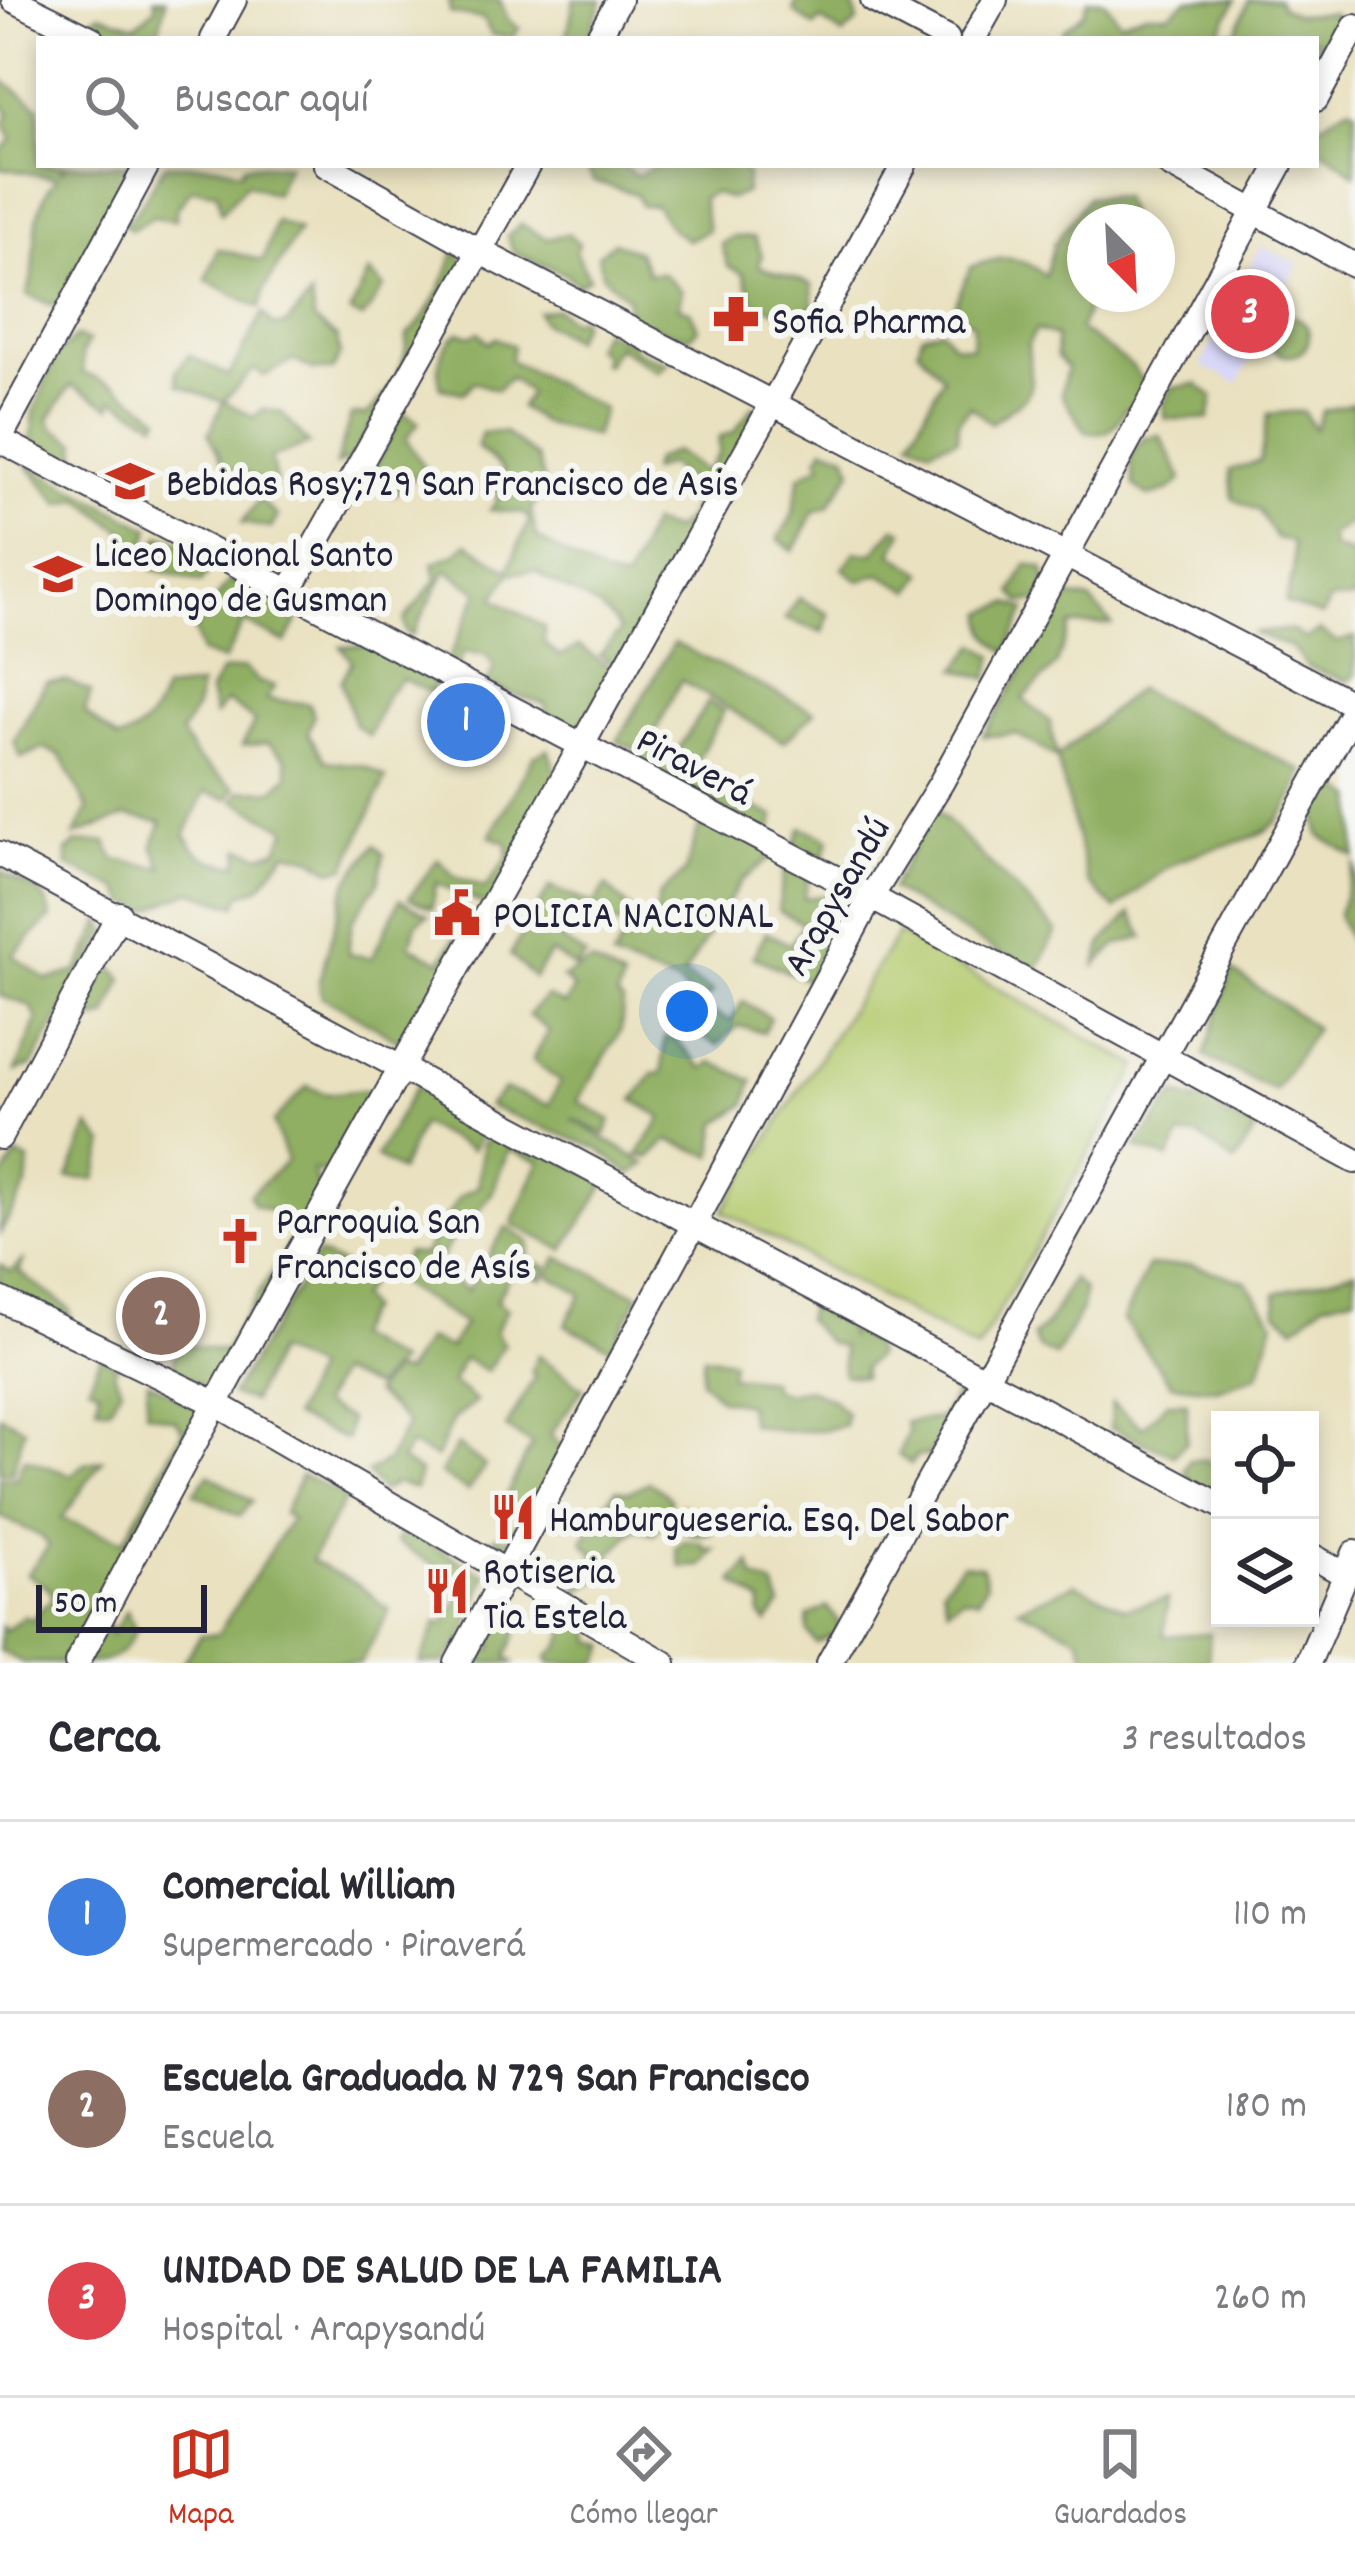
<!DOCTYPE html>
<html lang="es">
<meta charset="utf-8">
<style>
:root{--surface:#fff;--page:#f7f7f7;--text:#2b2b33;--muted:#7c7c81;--line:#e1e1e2;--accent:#c8321e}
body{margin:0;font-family:Dekko,sans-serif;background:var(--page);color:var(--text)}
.controls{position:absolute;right:36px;bottom:36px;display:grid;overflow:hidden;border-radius:0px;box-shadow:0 6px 18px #0003}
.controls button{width:108px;height:108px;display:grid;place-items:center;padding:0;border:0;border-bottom:3px solid var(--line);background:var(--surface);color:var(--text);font:60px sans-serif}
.compass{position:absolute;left:1067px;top:204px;width:108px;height:108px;border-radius:50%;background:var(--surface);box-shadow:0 6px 18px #0003;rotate:156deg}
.scale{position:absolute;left:36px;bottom:30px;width:171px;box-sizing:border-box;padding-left:12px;border:6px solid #22223b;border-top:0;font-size:33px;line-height:42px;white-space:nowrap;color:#22223b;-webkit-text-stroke:9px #f6f6f2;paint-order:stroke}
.you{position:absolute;left:687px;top:1011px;width:42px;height:42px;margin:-30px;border:9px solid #fff;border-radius:50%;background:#1a73e8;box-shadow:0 0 0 18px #1a73e833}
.badge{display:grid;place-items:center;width:78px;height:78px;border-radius:50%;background:var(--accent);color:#fff;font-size:39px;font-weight:700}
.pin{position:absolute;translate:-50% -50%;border:6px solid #fff;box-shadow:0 3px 12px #0006}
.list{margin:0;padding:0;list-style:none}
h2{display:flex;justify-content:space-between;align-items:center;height:156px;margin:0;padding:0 48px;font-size:51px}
h2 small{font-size:39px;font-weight:400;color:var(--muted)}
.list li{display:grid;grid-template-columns:78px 1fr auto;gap:36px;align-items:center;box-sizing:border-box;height:192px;padding:0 48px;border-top:3px solid var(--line)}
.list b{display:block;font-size:45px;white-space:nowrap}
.list p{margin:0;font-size:39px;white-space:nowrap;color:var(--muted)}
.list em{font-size:39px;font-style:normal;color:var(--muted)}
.icon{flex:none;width:66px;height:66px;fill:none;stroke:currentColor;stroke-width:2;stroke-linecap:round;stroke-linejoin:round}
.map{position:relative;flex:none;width:1355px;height:1663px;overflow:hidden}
.search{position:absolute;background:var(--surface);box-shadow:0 6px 18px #0003;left:36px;right:36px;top:36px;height:132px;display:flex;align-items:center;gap:30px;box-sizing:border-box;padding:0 42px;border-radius:0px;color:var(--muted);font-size:45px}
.sheet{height:732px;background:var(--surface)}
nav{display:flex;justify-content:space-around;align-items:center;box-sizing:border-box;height:168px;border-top:3px solid var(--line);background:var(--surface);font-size:33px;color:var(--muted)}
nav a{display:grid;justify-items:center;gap:6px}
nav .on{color:var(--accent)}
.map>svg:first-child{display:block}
.built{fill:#d9d7f8}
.green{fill:#b5cb70;stroke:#6c7656;stroke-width:3}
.forest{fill:#90af62;stroke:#59684e;stroke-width:3}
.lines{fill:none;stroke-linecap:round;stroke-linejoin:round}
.minor-casing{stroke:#403f4f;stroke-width:28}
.minor{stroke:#fff;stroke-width:24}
.labels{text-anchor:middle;stroke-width:12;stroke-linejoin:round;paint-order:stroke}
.poi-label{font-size:39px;fill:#22223b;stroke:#f6f6f2;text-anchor:start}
.street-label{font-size:39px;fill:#22223b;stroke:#f6f6f2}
</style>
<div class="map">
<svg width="1355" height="1663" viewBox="0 0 1355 1663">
<rect width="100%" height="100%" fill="#f6f6f2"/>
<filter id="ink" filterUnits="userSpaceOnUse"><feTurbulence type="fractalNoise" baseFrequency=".00833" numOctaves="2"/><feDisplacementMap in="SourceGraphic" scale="24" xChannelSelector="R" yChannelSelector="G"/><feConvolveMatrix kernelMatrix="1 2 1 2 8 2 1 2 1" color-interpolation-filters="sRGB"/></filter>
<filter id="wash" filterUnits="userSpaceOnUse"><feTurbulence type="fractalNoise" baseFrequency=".004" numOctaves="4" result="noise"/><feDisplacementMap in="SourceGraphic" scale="48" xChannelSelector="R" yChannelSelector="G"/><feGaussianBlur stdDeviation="2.7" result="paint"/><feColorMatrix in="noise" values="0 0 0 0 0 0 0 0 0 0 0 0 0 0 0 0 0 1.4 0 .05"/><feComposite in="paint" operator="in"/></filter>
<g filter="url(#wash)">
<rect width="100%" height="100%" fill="#e9e1bf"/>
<path class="built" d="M1261,246L1298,264L1238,384L1201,365Z"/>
<path class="green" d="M898,933L1138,1066L977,1350L723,1211Z"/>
<path class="forest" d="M154,0H166L159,30C134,42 111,41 91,20L99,14L136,25L156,7Z
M449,0H500L508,20L519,28L513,37L492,35L483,19L450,13Z
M574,0H602L588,39H561L567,36Z
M797,0H843L853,5L858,21L843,35L821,20L814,26L793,11Z
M1088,0H1104L1120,22L1146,13L1169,14L1187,0H1236L1220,31L1236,32L1249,0H1278L1281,7L1297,15L1333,13L1342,31L1316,88V39H1114L1108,32L1097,39H1062V31L1084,13Z
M0,78L39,107V165H63L61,172L67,165H140L72,298L52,305L27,295C43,249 24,219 56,178L0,168V152L12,139L4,124L9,112L0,103Z
M1349,106L1355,109V174L1318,146L1316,127Z
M166,165H218L240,171L245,165H288L275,194L246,184L221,213L217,192L192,189L176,209V220L153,217L131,230L124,224C145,206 149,185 166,165Z
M595,165H621L636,176L657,165H737L747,175L746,192L730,199L713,193L702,198L708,230L688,240L672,230L655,205L641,206L636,194L593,181L588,171Z
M1088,197H1122L1128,215L1125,222H1085V294H1105L1089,303L1080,330L1132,366L1145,384L1134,406L1124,410C1115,430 1108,436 1086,432L1061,394L1067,368L1057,357L1056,336L1036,330L1028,344L1031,384L1026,397L991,423L970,406L958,422L957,439L930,448L911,439L943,377L918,349L922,335L941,329L954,345L972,347L973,323L952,311L971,267C1002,255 1020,254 1045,276L1054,244Z
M276,221L299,230L264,290L260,308L206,280L218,249L263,261Z
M521,224L547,239L567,234L579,243L576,252L589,278L578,285L565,274L514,253L507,236Z
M734,237H754L762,255L758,265C769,273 794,276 812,285L813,305L798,321L752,300L744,274L728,266L721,243Z
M614,242L638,252L649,274L662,273L682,291L679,307L690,311L698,328L689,337L640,323L628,313L627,297L603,276L598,255Z
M455,250L468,267L351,459L336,465L351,415H367C389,392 407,368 407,336C431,314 445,282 455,250Z
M369,272L384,287L363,318L350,313Z
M311,296L314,321L337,337L340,354L333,370H313L293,360L264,376L254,369L224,401L254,417L263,409L281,412L309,444L271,458L276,482L263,483L239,468L227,471L209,434L223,402L178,385L176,371L189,355L229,376L263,313L273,326L286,325Z
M557,309L571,321L579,317L582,322L573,340L542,322L538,312Z
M1269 336a20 20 0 1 1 40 0a20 20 0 1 1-40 0Z
M603,330L619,339L630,338L635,351L668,363L658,372L617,346L606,364L601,363L603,354L594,347Z
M459,332L470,336L479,332L488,343L496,338L513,346L510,360L603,409L595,436L542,423L520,407L529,393L510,377L497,390L474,382L463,393L440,388C437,364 439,347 459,332Z
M76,337L89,341L82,353L83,373L115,385L160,417L157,423L113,399L111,407L71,385L49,419L53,428L77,442V454L67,459L37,449L31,441L34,412L56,355Z
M1197,384L1213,397L1209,419H1166L1163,406L1172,388Z
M1354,403L1355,520L1331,534L1332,548L1355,555V599L1330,600L1322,616L1285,603L1294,568L1292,542L1276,539L1259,511L1233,499L1230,470L1260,461L1268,414L1303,411L1315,429L1322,411Z
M753,406L758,413L621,670L600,655L620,631C601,598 565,595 536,571L511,573L494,598L544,627V643L560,657L579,646L615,672L584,730L568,733L547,716L545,704L486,686L494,667L485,654L463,652L457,670L445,667L479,592L446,570L412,636L406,632L404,620L436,580L433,563L456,554L467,543L508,570L529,521L524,513L490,510L497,501V481L504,470L477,447L482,433L504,432L537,458L546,488L531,509L536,537C560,550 603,582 626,580L651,523L673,530L688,518L698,488L668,464L651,471L654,460L675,451L704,472L719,454V437L734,432Z
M402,412L419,422L406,439L425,469L393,495L372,473Z
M1160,435L1182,479L1170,490L1148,496L1134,486L1130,456L1145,438Z
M824,447L846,454L852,470L828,507L814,512L794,551L778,539L792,516L800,476L822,464L818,458Z
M26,464L150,529L142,555L123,531L80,499L60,504Z
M259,500L278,516L271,528L242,523Z
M896,527L903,531L892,553L923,573L912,591L879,574L860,581L843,569L855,552L873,553Z
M161,535L214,553L211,570L201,582L152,569V548Z
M1027,564L1043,568L1047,583L1039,601L1021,602L1012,593Z
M229,581L281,599L299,616L286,643L244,622L224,661L201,653L195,629Z
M1066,596L1090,600L1112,624L1071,625L1056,665L1023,699L1050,722L1057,757L1137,689L1303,771C1278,851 1245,833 1183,859C1159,870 1136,894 1115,909L1088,883L1057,758L1016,734L983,736Z
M799,598L829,614L823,632L785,619Z
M1009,603L1026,609L1007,652C992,642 982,632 986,612Z
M1291,630L1305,639L1319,631L1337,642L1355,637V676L1347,681L1307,667L1291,647L1252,633Z
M674,643L815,712L784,742L681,680L652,739L677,751L708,702L724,711L696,762L746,793L750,805L774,816L771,833L637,770L644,753L617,742Z
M977,644L994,656L988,679L957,669Z
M368,645L435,682L431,693L402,679L388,693L369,736L355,725L341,682L352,661L341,647Z
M244,668L259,682L275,686L266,699L309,704L314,716L308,733L326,761L364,766L386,778L346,867L330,870L314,858L286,852L260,887L240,895L236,906L191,891L148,910L127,903L120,890L67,865V852L77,843L106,842L115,860L163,868L153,846L162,822L126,816L74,836L88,809L61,756L44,748L21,758L14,741L46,682L67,681L91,692L85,713L118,740C145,732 155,715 164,690L200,686L196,708L181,733L198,760L235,788L228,799L205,792L185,835C198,857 211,865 238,864L241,848L261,855L278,849L287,829L234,800L240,791L274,790L289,775L285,757L268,743L242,746L255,721L226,701L215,716L209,693L222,671Z
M548,749L556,772L494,909L436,883L432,908L409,898L438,859L454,876L485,888L508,858L507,843L490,836L534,756Z
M1331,783L1355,798V857L1320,836L1314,808Z
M934,808L1057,931L1035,974L891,889Z
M703,814L776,854L741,881L684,975L713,992L698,1006L731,1021L743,1001L770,1018L763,1032L738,1026L718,1045L686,1029L697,1005L679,984L612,959L637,917L654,924L659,895L685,872Z
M802,827L829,839L824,858L794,844Z
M375,845L384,855L378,883L352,921L348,954L372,958L400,899L428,915L416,924L410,946L441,961L459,929L479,935L415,1050C381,1033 357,1013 322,997L319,981L347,882Z
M786,861L810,874L804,898L836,895L814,921L831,928L809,981L753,957L766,932L790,945L803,924L778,910Z
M1355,862V955L1338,915Z
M0,870C21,887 46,884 51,917L13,956L47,980L78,971L102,920L107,932L32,1066L16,1071L37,1020L31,1006L0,996Z
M606,886L634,913L624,926L573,912L561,940L586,956L575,968L551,952L534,978L510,955L550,887L594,905Z
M1131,913L1144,937L1117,945L1096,965L1103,942Z
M106,960L123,979L106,1017L75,1022Z
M592,962L623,980L617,997L623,1003L621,1030L578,1101L611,1120L605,1134L571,1118L646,1164L631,1175L599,1149L488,1106L504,1089L549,1105L560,1082L532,1060L549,1031L528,1015L546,996L565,1005L574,988L562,978Z
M1232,970L1316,1028L1275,1091L1204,1056Z
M665,1037L675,1039L704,1069L712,1062L753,1081L745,1105L718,1123L713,1156L668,1140L650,1158L638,1155L662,1118L634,1100L653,1074L662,1073Z
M307,1086L326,1094L365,1090L371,1112L326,1173L313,1170L324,1203L229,1370L207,1389L172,1367L179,1344L224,1351L294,1235L274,1212L254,1205L249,1195L287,1161L273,1122Z
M416,1086L491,1116L472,1150L421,1124L400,1171L376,1157Z
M1175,1094L1194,1101L1217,1099L1223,1115L1256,1129L1235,1162L1198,1136H1180L1169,1159L1136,1148Z
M498,1124L606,1183L564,1250L512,1224L540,1161L508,1150L492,1193L468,1226L457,1229L437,1266L467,1291L506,1227L530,1242L528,1260L547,1267L543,1279L513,1269L496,1301L507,1309L495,1332L504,1345L487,1371L463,1358L452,1382L476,1402L453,1419L436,1458L409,1445L401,1461L420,1472L415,1489L395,1483L382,1492L367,1473L388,1460L407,1423L374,1393L392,1371L404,1373L427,1339L449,1348L464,1324L392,1279L407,1253L423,1255L459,1197L478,1186L482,1145Z
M89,1126L105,1144L96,1179L68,1178Z
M17,1156L29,1160L27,1186L0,1233V1181Z
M318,1254L372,1278L359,1297L368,1309L352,1336L398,1362L374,1388L338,1373L321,1405L349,1419L346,1440L293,1417L314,1369L276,1351L252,1401L231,1395Z
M558,1257L639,1295L612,1348L565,1325L582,1294L548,1275Z
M24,1259L19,1272L69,1309L71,1317L59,1316L0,1285V1264L11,1272Z
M1191,1265L1246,1281L1274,1321L1259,1374L1217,1389L1171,1384L1123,1320L1148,1266Z
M1355,1270V1295L1323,1303L1295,1327L1277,1312L1276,1293Z
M1072,1279L1084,1290L1082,1308L1056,1356L1038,1348L1033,1336L1047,1325Z
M825,1299L840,1306L849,1336L854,1329L868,1331L876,1356L863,1368V1377L843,1375L842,1347L827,1342L805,1319L809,1304Z
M538,1355L583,1388L550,1435L564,1449L508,1559L485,1551L496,1536L508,1539L522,1512L504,1500L532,1444L506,1428L535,1376L531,1371Z
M101,1356L117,1366L114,1372L121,1388L109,1408L97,1406L99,1390L89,1385Z
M704,1356L732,1360L730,1376L770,1380L773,1389L788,1393L806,1388L833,1399L846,1413L844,1425C815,1434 778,1432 750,1424L747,1404L720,1399L701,1380Z
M148,1381L201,1409L67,1663H24L0,1651L1,1626L6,1630L24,1616L31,1620L52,1598L49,1588L27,1574L49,1546L42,1537L0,1516V1477L16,1479L24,1458L71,1475L85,1464L102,1460L62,1519L124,1541L183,1430L175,1420L146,1412Z
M965,1381L975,1384L928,1456H916L911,1464L898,1455L908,1433L905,1422L940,1418Z
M1168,1402H1187V1441L1174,1455L1110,1428L1112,1403L1142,1427Z
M0,1415L24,1428L12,1473L0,1472Z
M457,1445L485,1466L468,1491L440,1474Z
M1190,1460H1208L1220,1470V1495L1195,1488L1184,1470Z
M209,1474L252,1501L240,1516L194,1493Z
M301,1475L346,1496L311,1561L359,1585L390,1610L360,1663H182L201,1635L218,1634L291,1518L283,1514Z
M649,1482L671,1498L669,1512L684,1505L711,1533L695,1535L664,1520L654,1534L636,1528L610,1555C610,1579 593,1580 580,1591L576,1584L596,1555L583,1542L591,1525L576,1519L607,1501L616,1489L628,1492Z
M403,1529L486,1575L465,1635L444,1663H420L437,1622L445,1624L465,1584L396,1542Z
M684,1541L703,1543L704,1549H715L701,1566L681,1567L676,1549Z
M750,1563L754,1578L774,1586L781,1606L767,1623L760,1615L762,1603L733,1582Z
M962,1564L982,1566L986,1584L978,1599L963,1597L948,1608L942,1588Z
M1075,1584L1125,1608L1168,1599L1164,1636L1210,1633L1208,1663H1089L1079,1637L1018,1608Z
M827,1607L840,1624L835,1634L816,1643L807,1630L808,1616Z
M126,1611L136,1630C122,1658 110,1663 79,1663L103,1616L112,1634Z
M495,1624L514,1625L518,1630L507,1656L514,1663H481L485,1652L493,1650V1638L483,1632Z
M578,1625L591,1627L593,1641L607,1645L599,1663H550L548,1657L560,1646L567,1629Z"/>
</g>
<g filter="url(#ink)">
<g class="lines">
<defs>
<path id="minor" d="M14,0L92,39
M873,0L947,39
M213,39L234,0
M597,39L619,0
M973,39L995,0
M1316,99L1355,27
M326,165L481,252L1355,705
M1170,165L1355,266
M0,438L147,165
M0,440L871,897L1355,1161
M289,591L528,165
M0,854L1220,1505
M0,1137L119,914
M0,1299L215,1403L664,1663
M1310,1555L1346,1575
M77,1663C343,1158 631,666 904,165
M457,1663L871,897L941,783L1280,165
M829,1663L1355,708
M1308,1663L1355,1553"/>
</defs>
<use href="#minor" class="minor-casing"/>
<use href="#minor" class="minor"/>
</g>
</g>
<defs>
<symbol id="pharmacy-bare" viewBox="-9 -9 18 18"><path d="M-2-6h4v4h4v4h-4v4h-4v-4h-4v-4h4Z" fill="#c8321e" stroke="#f6f6f2" stroke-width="2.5" paint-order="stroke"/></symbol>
<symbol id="school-bare" viewBox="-9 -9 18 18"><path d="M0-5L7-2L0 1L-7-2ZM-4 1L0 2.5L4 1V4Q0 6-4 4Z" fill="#c8321e" stroke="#f6f6f2" stroke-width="2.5" paint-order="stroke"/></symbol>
<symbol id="university-bare" viewBox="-9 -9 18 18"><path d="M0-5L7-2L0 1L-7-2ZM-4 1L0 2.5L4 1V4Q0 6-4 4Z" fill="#c8321e" stroke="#f6f6f2" stroke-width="2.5" paint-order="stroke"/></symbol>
<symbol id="civic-bare" viewBox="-9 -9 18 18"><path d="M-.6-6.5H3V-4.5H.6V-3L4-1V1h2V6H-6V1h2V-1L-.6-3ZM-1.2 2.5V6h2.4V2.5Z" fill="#c8321e" stroke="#f6f6f2" stroke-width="2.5" paint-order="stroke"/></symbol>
<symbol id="church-bare" viewBox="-9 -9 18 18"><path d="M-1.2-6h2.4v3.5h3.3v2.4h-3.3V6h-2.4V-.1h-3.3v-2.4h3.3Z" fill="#c8321e" stroke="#f6f6f2" stroke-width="2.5" paint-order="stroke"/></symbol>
<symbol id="restaurant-bare" viewBox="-9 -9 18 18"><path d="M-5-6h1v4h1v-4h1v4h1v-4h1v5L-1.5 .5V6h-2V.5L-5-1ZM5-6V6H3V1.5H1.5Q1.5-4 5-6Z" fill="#c8321e" stroke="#f6f6f2" stroke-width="2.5" paint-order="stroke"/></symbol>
</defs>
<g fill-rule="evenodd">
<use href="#pharmacy-bare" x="703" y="286" width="66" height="66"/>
<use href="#school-bare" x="97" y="448" width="66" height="66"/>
<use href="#university-bare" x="25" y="541" width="66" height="66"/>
<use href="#civic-bare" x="424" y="880" width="66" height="66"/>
<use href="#church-bare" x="207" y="1208" width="66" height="66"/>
<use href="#restaurant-bare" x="480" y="1484" width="66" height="66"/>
<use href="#restaurant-bare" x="414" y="1558" width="66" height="66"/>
</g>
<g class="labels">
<g class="poi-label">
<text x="772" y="333">Sofia Pharma</text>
<text x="166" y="495">Bebidas Rosy;729 San Francisco de Asis</text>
<text x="94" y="566">Liceo Nacional Santo<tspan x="94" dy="45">Domingo de Gusman</tspan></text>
<text x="493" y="927">POLICIA NACIONAL</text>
<text x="276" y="1233">Parroquia San<tspan x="276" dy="45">Francisco de Asís</tspan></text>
<text x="549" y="1531">Hamburgueseria. Esq. Del Sabor</text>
<text x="483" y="1583">Rotiseria<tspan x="483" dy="45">Tia Estela</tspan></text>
</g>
<g class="street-label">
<text transform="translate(696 764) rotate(28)" y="14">Piraverá</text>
<text transform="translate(834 895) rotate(-60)" y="14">Arapysandú</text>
</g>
</g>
</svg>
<div class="controls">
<button><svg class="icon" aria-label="locate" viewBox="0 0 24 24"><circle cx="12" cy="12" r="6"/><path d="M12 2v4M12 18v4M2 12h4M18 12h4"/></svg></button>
<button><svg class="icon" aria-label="layers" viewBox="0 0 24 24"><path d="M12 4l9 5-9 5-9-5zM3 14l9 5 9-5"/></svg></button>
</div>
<svg class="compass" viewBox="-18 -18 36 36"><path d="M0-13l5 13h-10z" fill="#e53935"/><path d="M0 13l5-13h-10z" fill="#7c7c81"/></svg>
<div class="scale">50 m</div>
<div class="you"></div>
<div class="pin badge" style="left:466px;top:722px;background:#3f7fe0">1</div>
<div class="pin badge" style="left:161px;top:1316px;background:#8d6e63">2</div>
<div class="pin badge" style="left:1250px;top:314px;background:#e0444e">3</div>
<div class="search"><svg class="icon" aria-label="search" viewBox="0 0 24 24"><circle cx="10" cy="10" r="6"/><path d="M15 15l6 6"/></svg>Buscar aquí</div>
</div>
<section class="sheet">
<h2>Cerca<small>3 resultados</small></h2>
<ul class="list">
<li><span class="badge" style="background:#3f7fe0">1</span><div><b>Comercial William</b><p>Supermercado · Piraverá</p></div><em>110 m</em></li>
<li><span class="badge" style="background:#8d6e63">2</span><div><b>Escuela Graduada N 729 San Francisco</b><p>Escuela</p></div><em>180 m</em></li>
<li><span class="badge" style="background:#e0444e">3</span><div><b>UNIDAD DE SALUD DE LA FAMILIA</b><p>Hospital · Arapysandú</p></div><em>260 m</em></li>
</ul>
</section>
<nav>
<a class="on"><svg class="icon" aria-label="map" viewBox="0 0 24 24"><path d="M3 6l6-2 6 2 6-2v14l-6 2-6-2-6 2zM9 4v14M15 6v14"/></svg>Mapa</a>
<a><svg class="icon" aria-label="directions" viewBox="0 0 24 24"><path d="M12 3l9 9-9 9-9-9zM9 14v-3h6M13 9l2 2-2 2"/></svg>Cómo llegar</a>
<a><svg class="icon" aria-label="saved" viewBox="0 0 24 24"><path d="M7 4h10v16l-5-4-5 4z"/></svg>Guardados</a>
</nav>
